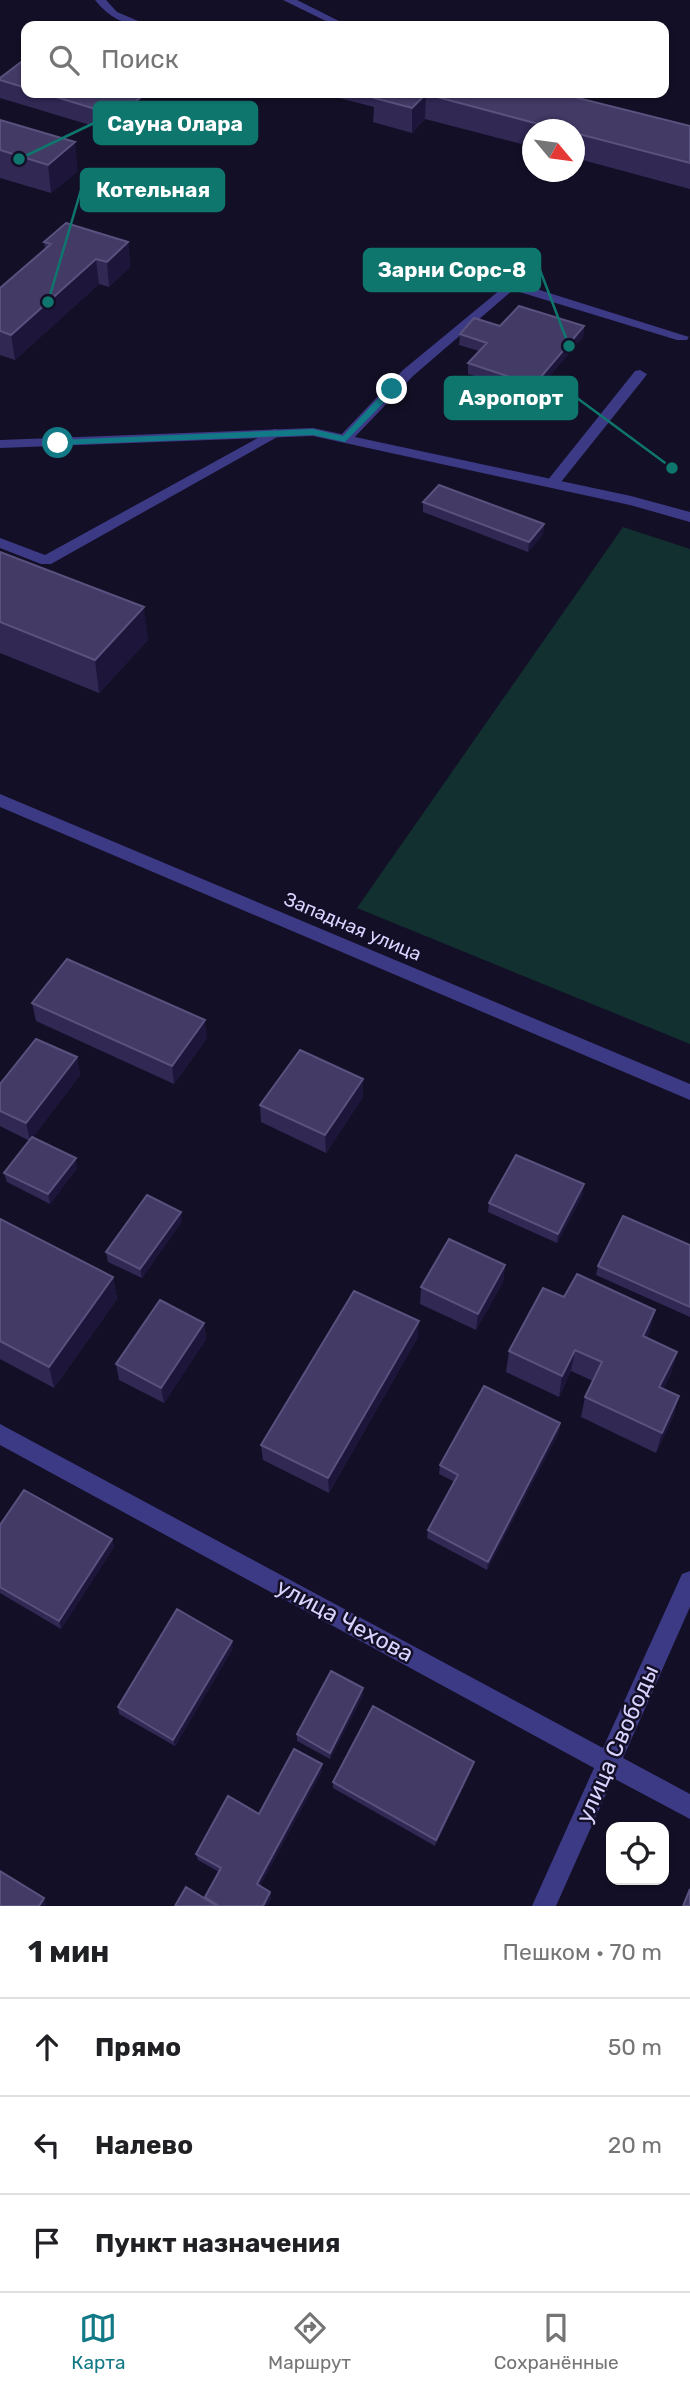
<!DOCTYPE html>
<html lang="ru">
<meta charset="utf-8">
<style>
:root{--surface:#fff;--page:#f2f2f2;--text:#202124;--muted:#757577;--line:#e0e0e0;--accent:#127987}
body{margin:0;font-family:Rubik,sans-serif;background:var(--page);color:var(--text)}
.controls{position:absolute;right:21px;bottom:21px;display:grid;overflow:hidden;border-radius:14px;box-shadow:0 2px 5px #0004}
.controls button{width:63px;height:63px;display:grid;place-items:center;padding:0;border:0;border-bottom:2px solid var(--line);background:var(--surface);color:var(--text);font:35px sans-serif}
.compass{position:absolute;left:522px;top:119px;width:63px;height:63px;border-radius:50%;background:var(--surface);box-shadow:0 2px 5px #0004;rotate:119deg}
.stop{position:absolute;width:21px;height:21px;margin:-16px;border:5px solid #127987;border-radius:50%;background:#fff}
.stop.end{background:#127987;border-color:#fff;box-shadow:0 2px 7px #0008}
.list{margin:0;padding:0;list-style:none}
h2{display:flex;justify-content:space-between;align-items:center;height:91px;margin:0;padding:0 28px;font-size:30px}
h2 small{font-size:23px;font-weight:400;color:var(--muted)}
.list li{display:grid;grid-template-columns:46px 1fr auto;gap:21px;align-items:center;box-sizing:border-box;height:98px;padding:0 28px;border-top:2px solid var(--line)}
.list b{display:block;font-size:26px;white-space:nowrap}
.list em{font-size:23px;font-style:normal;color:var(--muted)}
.icon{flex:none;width:38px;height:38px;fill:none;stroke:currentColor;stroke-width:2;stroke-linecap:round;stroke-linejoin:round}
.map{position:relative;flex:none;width:690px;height:1906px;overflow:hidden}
.search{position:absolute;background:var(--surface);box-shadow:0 2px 5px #0004;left:21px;right:21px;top:21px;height:77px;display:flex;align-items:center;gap:18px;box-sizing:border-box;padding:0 24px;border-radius:14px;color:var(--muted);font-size:26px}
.sheet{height:385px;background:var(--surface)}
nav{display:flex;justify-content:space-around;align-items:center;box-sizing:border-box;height:98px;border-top:2px solid var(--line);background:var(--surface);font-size:19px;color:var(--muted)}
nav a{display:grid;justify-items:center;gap:4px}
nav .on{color:var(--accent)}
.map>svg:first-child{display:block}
.green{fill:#12302f}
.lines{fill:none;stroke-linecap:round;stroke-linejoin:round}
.service{fill:#3d3a85;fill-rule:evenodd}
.minor{fill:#3d3a85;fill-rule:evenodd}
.tertiary{fill:#3d3a85;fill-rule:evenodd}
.wall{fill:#312854}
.shaded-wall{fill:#1d163a}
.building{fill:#433a66;stroke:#5a527e;stroke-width:2}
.route{fill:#127987}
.labels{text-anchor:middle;stroke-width:5;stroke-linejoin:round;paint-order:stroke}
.street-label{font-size:19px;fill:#d9d4ff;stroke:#130f26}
.near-street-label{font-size:23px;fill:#d9d4ff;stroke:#130f26}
.leader{fill:none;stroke:#0f766e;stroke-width:2.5}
.callout-dot{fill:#0f766e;stroke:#130f26;stroke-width:2.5}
.callout{fill:#0f766e;stroke:#0f766e;stroke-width:2.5}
.callout-label{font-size:21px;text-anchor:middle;font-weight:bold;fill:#fff}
</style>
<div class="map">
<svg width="690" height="1906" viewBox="0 0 690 1906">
<rect width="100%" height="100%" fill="#130f26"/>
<path class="green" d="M623,527L690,549V1044L357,908Z"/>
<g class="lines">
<path class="service" d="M95,0H106L117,12L150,26C127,27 109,18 95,0Z
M283,0H297L349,26H336Z
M511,281L689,337L687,340H677L513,290L413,376L350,442H340V436L403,370Z
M640,370L647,374L645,377L557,487H547V481L635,371Z
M274,429L279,430V436L51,564H41L0,548V538L45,555Z"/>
<path class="minor" d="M313,428L631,496L690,512V522L630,505L313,436L0,448V440Z
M0,794L690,1084V1100L0,807Z"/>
<path class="tertiary" d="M0,1424L603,1748L682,1574L690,1571V1607L623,1758L690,1794V1819L613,1778L556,1906H532L594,1768L0,1445Z"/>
</g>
<path class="wall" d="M26,63V93H125L141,97L142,116L120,134L0,98V78Z
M339,93H558L690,126V189L575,158V130H533V147L425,119L412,133L373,122L374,107L339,98Z
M0,120L78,171L51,193L0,178Z
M44,242H128L130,267L109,287L99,284L15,360L0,355V288L45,249Z
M500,326H584L583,337L533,395L468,374V363L479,351L459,345L460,334Z
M423,502L544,524L543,534L528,552L423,512Z
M0,552L148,640L99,693L0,653Z
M32,1003L207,1038L174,1084L36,1021Z
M77,1057L80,1075L33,1137L77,1168L50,1204L7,1182L4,1173L30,1141L0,1126V1084Z
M363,1097L326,1153L261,1122L260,1105Z
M583,1194L557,1243L488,1212L489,1203Z
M0,1219L113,1277L117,1299L54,1388L0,1359Z
M182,1221L142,1278L108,1262L106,1252Z
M690,1245V1317L596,1275L598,1266Z
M505,1265L503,1282L476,1330L420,1304L421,1287Z
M564,1297L650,1331L647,1338L677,1352L671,1373L663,1389L679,1396L673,1417L656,1453L581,1417L585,1397L593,1381L571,1371L559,1397L506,1372L509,1351Z
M204,1323L206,1339L164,1403L119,1380L116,1364Z
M418,1337L329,1493L263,1460L261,1445Z
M560,1423L559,1432L487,1570L427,1538L428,1530L455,1482L439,1474L440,1465Z
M0,1525L112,1539L114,1547L61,1629L0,1593Z
M233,1648L175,1746L119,1714L118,1707Z
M363,1688V1695L330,1759L297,1741V1734Z
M474,1762L472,1769L435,1846L333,1788V1782Z
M322,1764V1771L260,1886L270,1892L271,1898L267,1906H175L206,1899L205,1897L219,1872L198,1860L196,1854L259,1814Z"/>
<path class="shaded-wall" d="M426,94L425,119L412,133V108Z
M141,97L142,116L120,134L118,116Z
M75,142L78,171L51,193L48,165Z
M128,242L130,267L109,287L107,262Z
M96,259L99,284L15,360L11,335Z
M584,326L583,337L533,395L534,385Z
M544,524L543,534L528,552L529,542Z
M144,607L148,640L99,693L95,660Z
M205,1020L207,1038L174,1084L172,1066Z
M77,1057L80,1075L30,1141L26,1123Z
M363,1079V1097L326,1153L325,1135Z
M76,1158L77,1168L50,1204L48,1194Z
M584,1184L583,1194L557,1243L558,1234Z
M181,1212L182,1221L142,1278L140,1269Z
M505,1265L503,1282L476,1330L478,1314Z
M113,1277L117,1299L54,1388L49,1367Z
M655,1310L650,1331L638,1357L643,1336Z
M419,1321L418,1337L329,1493L328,1478Z
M204,1323L206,1339L164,1403L161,1388Z
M575,1350L571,1371L559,1397L562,1376Z
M677,1352L671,1373L654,1408L659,1387Z
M679,1396L673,1417L656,1453L662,1433Z
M560,1423L559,1432L487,1570L488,1562Z
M112,1539L114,1547L61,1629L59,1621Z
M232,1641L233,1648L175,1746L173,1740Z
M363,1688V1695L330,1759V1753Z
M474,1762L472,1769L435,1846L436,1840Z
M322,1764V1771L258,1890L257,1884Z
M270,1892L271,1898L267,1906H263Z
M44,1898L47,1906H39Z"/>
<path class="building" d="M21,62L26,63V88L0,80V78Z
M43,93H125L141,97L118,116Z
M379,93H558L690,126V163L575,133V130H561L426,94L412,108L374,98Z
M0,120L75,142L48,165L0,150Z
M66,223L128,242L107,262L96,259L11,335L0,331V288L51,244L44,242Z
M519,306L584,326L534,385L468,363L487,343L460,334L474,318L500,326Z
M439,485L544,524L529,542L423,502Z
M0,552L144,607L95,660L0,622Z
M67,959L205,1020L172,1066L32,1003Z
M36,1039L77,1057L26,1123L0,1111V1084Z
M300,1050L363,1079L325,1135L260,1105Z
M32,1137L76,1158L48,1194L4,1173Z
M516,1155L584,1184L558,1234L489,1203Z
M147,1195L181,1212L140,1269L106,1252Z
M623,1216L690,1245V1307L598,1266Z
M0,1219L113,1277L49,1367L0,1341Z
M449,1239L505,1265L478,1314L421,1287Z
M577,1274L655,1310L643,1336L677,1352L659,1387L679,1396L662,1433L585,1397L602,1362L575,1350L562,1376L509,1351L543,1288L564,1297Z
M354,1291L419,1321L328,1478L261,1445Z
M160,1300L204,1323L161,1388L116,1364Z
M484,1386L560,1423L488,1562L428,1530L458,1475L440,1465Z
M24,1490L112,1539L59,1621L0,1587V1525Z
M177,1609L232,1641L173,1740L118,1707Z
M331,1671L363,1688L330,1753L297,1734Z
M373,1706L474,1762L436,1840L333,1782Z
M294,1749L322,1764L257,1884L270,1892L263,1906H219L205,1897L221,1868L196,1854L228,1796L259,1814Z
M0,1871L44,1898L39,1906H0Z
M186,1887L217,1906H175Z
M690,1889V1906H683Z"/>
<path class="route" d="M389,387L397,389L345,442L313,435L58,445L53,443L58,440L313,429L343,436Z"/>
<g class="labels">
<g class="street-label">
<text transform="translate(353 926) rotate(23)" y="7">Западная улица</text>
</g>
<g class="near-street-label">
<text transform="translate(345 1620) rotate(28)" y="8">улица Чехова</text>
<text transform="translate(617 1744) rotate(-66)" y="8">улица Свободы</text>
</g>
</g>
<path class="leader" d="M19 159L94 123M48 302L81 190M569 346L540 270M672 468L577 398"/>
<g class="callout-dot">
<circle cx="19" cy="159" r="7"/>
<circle cx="48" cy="302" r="7"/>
<circle cx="569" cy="346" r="7"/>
<circle cx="672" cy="468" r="7"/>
</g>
<g class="callout">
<rect x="94" y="102" width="163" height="42" rx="7"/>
<rect x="81" y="169" width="143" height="42" rx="7"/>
<rect x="364" y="249" width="176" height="42" rx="7"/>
<rect x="445" y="377" width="132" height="42" rx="7"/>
</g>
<g class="callout-label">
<text x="175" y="131">Сауна Олара</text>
<text x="153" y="197">Котельная</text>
<text x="452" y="277">Зарни Сорс-8</text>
<text x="511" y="405">Аэропорт</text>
</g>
</svg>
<div class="controls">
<button><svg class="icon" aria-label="locate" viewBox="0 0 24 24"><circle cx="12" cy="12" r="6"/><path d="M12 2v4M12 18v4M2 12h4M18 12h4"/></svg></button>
</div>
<svg class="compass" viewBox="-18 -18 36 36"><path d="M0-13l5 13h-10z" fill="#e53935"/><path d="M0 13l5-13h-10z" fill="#757577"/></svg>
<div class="stop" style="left:58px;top:443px"></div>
<div class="stop end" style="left:392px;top:389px"></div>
<div class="search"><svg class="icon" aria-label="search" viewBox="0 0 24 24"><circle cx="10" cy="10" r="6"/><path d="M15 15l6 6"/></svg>Поиск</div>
</div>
<section class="sheet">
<h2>1 мин<small>Пешком · 70 m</small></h2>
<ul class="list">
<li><svg class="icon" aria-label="ahead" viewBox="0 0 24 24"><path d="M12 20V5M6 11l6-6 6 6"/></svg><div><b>Прямо</b></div><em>50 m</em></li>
<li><svg class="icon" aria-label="left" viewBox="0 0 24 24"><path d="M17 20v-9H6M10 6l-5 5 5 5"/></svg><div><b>Налево</b></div><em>20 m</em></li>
<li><svg class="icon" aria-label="arrive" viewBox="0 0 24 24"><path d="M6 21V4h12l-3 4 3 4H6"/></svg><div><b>Пункт назначения</b></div></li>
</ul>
</section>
<nav>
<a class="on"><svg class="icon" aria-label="map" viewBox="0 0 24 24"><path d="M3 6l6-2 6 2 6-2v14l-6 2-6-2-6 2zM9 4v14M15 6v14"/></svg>Карта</a>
<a><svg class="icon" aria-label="directions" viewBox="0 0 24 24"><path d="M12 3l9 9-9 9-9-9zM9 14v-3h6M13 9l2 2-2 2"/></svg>Маршрут</a>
<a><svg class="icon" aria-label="saved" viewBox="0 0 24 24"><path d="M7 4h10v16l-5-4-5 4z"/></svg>Сохранённые</a>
</nav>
